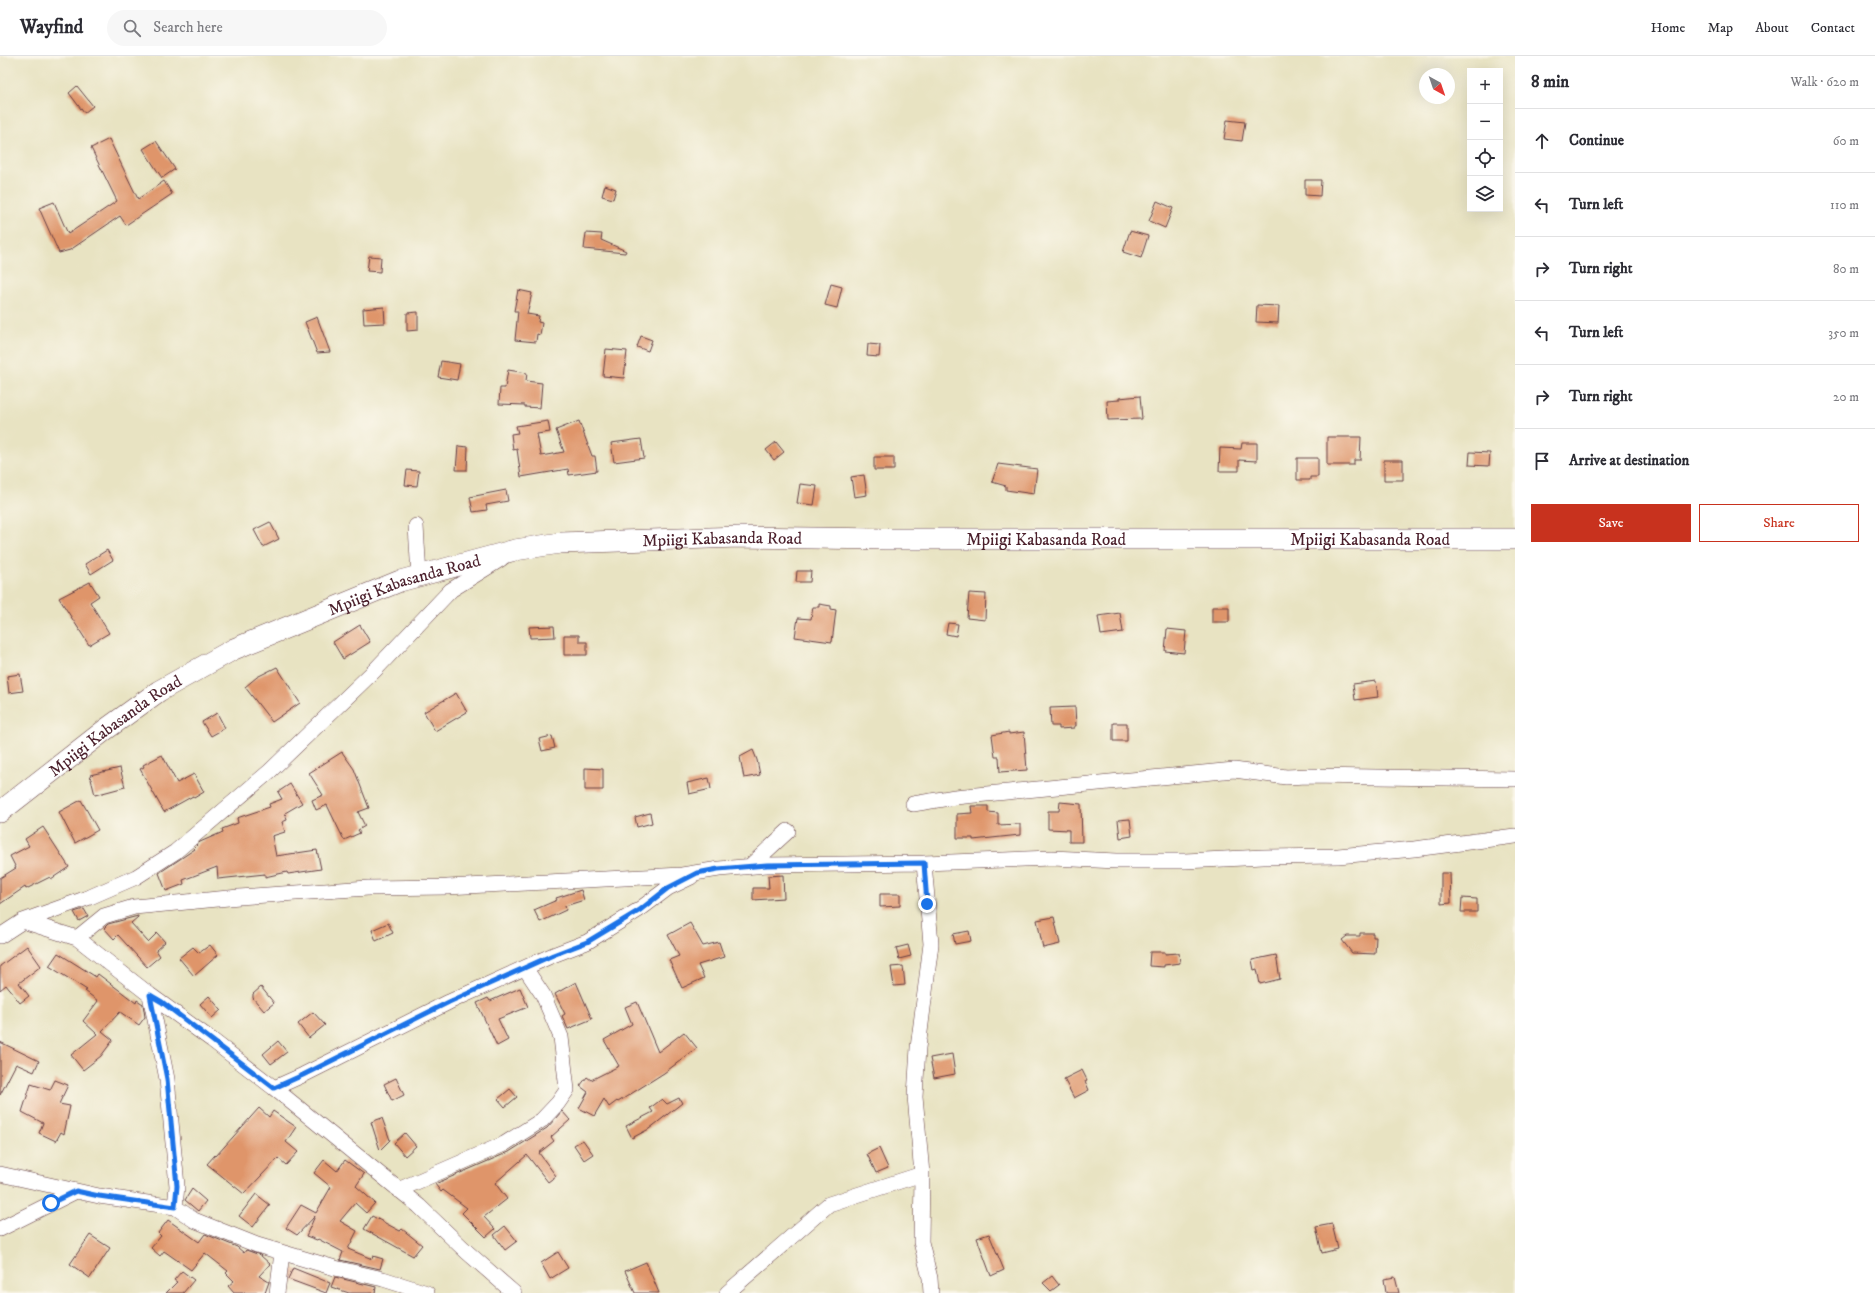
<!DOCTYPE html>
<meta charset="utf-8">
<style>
:root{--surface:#fff;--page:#f7f7f7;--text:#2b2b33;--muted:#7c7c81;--line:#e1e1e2;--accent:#c8321e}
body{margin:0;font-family:"IM FELL DW Pica",serif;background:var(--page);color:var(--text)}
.controls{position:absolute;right:12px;top:12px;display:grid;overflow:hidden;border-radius:0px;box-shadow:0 4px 16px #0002}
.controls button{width:36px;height:36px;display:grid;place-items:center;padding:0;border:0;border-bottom:1px solid var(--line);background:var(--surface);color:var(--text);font:20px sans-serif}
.compass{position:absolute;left:1419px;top:12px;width:36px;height:36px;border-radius:50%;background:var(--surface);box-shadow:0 4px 16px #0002;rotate:140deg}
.stop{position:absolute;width:12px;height:12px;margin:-9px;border:3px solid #1a73e8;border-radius:50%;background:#fff}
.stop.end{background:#1a73e8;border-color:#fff;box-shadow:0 1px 4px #0008}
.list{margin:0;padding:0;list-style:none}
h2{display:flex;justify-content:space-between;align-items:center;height:52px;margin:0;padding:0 16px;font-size:17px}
h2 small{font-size:13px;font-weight:400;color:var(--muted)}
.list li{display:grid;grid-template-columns:26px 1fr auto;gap:12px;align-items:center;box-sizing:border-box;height:64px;padding:0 16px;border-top:1px solid var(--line)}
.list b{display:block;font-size:15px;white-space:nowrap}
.list em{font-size:13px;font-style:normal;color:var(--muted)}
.actions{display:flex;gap:8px;padding:12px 16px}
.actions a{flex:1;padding:9px 0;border:1px solid var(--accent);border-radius:0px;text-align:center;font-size:14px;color:var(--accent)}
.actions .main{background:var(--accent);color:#fff}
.icon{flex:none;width:22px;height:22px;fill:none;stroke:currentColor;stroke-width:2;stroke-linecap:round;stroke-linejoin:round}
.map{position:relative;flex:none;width:1515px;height:1237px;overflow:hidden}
header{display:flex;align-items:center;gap:24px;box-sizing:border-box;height:56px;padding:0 20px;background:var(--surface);border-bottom:1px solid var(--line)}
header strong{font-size:19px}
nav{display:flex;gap:22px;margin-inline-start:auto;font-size:14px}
.search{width:280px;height:36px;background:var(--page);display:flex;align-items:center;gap:10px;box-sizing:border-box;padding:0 14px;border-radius:22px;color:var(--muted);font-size:15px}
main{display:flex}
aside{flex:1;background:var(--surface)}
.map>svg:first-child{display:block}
.building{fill:#df956a}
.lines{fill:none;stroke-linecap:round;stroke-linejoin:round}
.street-casing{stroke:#623c42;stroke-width:16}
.secondary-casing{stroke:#623c42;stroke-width:22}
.street{stroke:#fff;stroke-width:15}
.secondary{stroke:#fff;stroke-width:21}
.route{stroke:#1a73e8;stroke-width:5}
.labels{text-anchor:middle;stroke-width:3;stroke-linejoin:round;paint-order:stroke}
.street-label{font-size:17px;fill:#4a1f2b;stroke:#fbf7ec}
</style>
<header>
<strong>Wayfind</strong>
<div class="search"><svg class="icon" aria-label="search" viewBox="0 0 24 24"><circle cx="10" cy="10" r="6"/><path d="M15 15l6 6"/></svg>Search here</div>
<nav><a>Home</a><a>Map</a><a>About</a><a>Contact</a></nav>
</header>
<main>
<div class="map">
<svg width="1515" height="1237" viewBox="0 0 1515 1237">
<rect width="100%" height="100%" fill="#fbf7ec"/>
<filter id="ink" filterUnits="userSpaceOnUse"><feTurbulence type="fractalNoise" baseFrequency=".025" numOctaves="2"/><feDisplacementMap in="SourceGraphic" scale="8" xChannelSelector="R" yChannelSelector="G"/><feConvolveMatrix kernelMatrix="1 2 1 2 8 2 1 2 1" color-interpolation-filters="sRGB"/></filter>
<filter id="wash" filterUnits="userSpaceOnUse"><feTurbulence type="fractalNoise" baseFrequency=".012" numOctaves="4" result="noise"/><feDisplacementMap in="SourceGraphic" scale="16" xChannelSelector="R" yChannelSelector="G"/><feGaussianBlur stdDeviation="0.9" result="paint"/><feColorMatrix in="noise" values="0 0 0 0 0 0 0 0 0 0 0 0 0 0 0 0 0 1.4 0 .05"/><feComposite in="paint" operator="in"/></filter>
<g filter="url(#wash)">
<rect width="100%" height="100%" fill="#e8e3c2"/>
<g id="blocks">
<path class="building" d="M77,30L93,50L84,57L69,37Z
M1227,64L1245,66L1242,85L1224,83Z
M109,83L138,143L164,125L172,138L126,169L120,160L70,194L59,197L39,152L54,146L68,178L117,145L91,92Z
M156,85L175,113L162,122L143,93Z
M1305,124H1321L1320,140L1305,139Z
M605,129L616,133L613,143L602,140Z
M1157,145L1173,152L1165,172L1149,165Z
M1130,175L1148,180L1141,202L1123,196Z
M586,177L602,178L601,184L626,195L625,197L584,193Z
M369,200L381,201L380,216L367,215Z
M831,228L842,231L837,252L825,249Z
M518,234L532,237L527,258L539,260L538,266L542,267L540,279L537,278L536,286L515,284L518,255H514Z
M1257,249L1279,250L1278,267L1256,266Z
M384,251L385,267L364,268L363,253Z
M418,256V274L407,275V257Z
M317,261L330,296L317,297L305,266Z
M641,280L652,284L648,295L637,291Z
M868,288L880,289L879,301L867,300Z
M606,293L627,295L624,322L603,320Z
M441,305L460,308L457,324L438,321Z
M508,314L527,317L526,325L542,327L540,352L525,351V349L499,348L500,332H505Z
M1140,340L1142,363L1108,364L1107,345L1119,344V342Z
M548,365L550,376L537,378L541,400L564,396L556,374L579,365L592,400H595L597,415L569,419L568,413L521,421L517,393L513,394L511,378L518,377L516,370Z
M1327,381H1361L1360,404H1354V409H1327Z
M641,383L644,402L614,406L611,387Z
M776,386L784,396L774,404L766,394Z
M1242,387H1257V405L1239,404V415H1219L1220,392L1241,393Z
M458,390L468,391L467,414H456Z
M1470,396L1490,397L1489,410L1469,409Z
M874,401H894V414H874Z
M1297,402H1318V421H1310V424H1297Z
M1384,404H1403V424H1384Z
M998,408L1037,413L1034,438L1006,434V430L992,426Z
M407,414L419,415L417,430L405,429Z
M864,419L867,439L854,441L851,421Z
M800,428L817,430L814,449L797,447Z
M506,434L508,445L486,449L487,454L473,456L470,441Z
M270,466L279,483L263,491L254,474Z
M107,494L113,504L91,518L85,508Z
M797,515H811L810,526H796Z
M90,526L99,540L90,546L109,577L89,589L59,542Z
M969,537L986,538L985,564L967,562Z
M819,548L831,550V553L836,554L832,586L795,581L798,562L811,563L813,551H819Z
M1212,551H1229V566H1212Z
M1120,557L1123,576L1101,579L1098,560Z
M948,567L958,568L956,580L946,578Z
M360,569L370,586L343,603L333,586Z
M554,570L555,581L530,582L529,571Z
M1167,573L1186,575L1184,597L1165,595Z
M564,579H579V586H587V599H564Z
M277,611L300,647L272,666L245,631L257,621Z
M20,618L23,635L9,637L7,620Z
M1376,625L1378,641L1355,644L1353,628Z
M456,637L467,656L435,675L424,656Z
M1075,651L1076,670H1074V672L1059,673V670H1051L1050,652Z
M217,657L225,672L211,680L202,666Z
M1113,667H1127V685H1113Z
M1009,676V678L1024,676L1027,714L1000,716L999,701H995L992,679Z
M552,680L555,692L542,695L539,683Z
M753,694L757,704L760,719L744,722L740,701Z
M342,696L354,713L369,752L358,756L365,770L358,774L360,777L344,784L327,749L316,754L312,744L323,739L309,717Z
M162,699L177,727L194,718L204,736L194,742L193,740L164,756L140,713L144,711L143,709Z
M120,712L125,731L95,739L90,719Z
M585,712L603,713V734H585Z
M709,722L711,733L689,738L687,727Z
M290,728L302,747L285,757L287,764L282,766L285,776L272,780L276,800L317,794L321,813L288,818L287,816L265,821V818L218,823L217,811L183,824L184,828L166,835L159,817L195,793L194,792L200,786L223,776L222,773L238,767L237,762L270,751L269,748L282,743L278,736Z
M81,744L98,774L75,787L59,756Z
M1060,746L1081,748L1082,786H1069V774L1048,773V755H1059Z
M971,750H988V756L998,757V769L1020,768V779L973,784V782H957V758L972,757Z
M650,757L652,767L637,771L635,761Z
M1130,763L1132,780L1120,782L1118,764Z
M43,771L69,811L51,823L50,821L26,833L25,831L0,848V822L16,812L10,800L29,790L25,783Z
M1441,817H1450L1451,847L1441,848Z
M783,819L784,842L753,844V832H769L768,820Z
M581,834L584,844L565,850L566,854L540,866L534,854L557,844L556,842Z
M880,838H900V850L880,851Z
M1462,842L1477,843V856H1461Z
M84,853L88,860L79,865L74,856Z
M138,860V861L131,867L148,886L157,877L165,886L156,894L160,900L147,911L118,879L114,883L104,872L108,868Z
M1054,861L1060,888L1043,892L1037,864Z
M388,867L393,877L376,885L372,874Z
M690,867L703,890L719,886L724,901L698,909L704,922L682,932L669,904L679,900L668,879Z
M969,875L971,885L955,888L953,878Z
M1360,877H1373V881H1376L1375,898L1352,897L1342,884L1347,880H1360Z
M210,889L218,899L194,920L179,902L193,891L199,897Z
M908,889L911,900L899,903L896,892Z
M27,890L41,910L19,927L29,940L20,947L6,929L0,934V910Z
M1150,896H1165V898L1179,897L1180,907L1164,909V911L1149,910Z
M58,897L96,921L98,918L136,947L137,944L143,948L145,961L139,969L120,956L102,975L113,984L101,1000L83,1014L71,999L97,978L83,965L98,945L85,935L87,934L49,910Z
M1276,899L1280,923L1260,928L1257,913L1254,914L1252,904Z
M903,910L905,929L894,930L891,911Z
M576,926L592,963L568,973L562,960L565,958L555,938Z
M261,931L274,947L264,955L253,942V938Z
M520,932L528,951L498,963L508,984L497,990L477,947L488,942L490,945Z
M209,940L221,954L212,962L200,948Z
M637,946L658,996L684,976L697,992L664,1017L618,1046L617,1045L609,1051L604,1043L594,1060L579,1052L588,1036L580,1030L587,1021L591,1024L619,1010L604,984L632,968L625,951Z
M313,956L325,969L309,982L298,968Z
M278,985L287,996L271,1008L263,998Z
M0,986L39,1005L34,1016L16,1008L0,1039Z
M952,998L955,1018L934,1022L930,1002Z
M1082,1014L1087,1024L1085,1025L1089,1034L1074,1042L1064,1023Z
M396,1022L404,1039L392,1045L384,1028Z
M55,1024L68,1029L59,1048L70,1050L64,1078L61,1076L56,1085L39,1077L43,1067L22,1056L31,1028L50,1034Z
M510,1033L517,1041L505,1051L498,1043Z
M679,1042L682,1047L649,1073L632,1082L626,1070L653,1056L650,1052L662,1043L667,1048Z
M259,1052L269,1061L273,1055L296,1071L286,1086L298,1096L286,1109L278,1102L244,1138L207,1108L215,1099L216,1100Z
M562,1055L570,1064L551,1081L554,1085L539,1097L556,1120L548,1126L527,1099L495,1127L507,1143L484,1161L495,1173L486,1181L462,1157L467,1152L443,1134L441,1136L435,1128L509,1096L547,1072Z
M382,1062L390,1084L380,1094L371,1066Z
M405,1077L416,1090L405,1100L394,1087Z
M583,1084L593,1098L584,1104L574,1089Z
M879,1092L888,1112L876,1117L867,1098Z
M324,1104L337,1115L345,1104L364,1118L356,1130L375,1147L366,1157L355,1147L340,1165L357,1175L348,1193L372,1203L373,1200L383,1203L380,1213L340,1204L343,1196L318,1183L317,1184L306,1180L315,1160L297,1179L286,1172L301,1149L316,1157L331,1131L314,1117Z
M192,1133L206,1145L198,1155L185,1144Z
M256,1138L270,1149L253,1171L239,1160Z
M372,1160L400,1175L402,1173L422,1189L413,1200L364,1173Z
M168,1164L199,1186L205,1178L237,1191L244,1197L246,1194L260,1199L270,1208L259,1220L269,1226L265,1237H234L228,1230L234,1225L226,1217L228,1215L205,1197L191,1214L164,1195L160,1200L151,1192L161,1180L158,1177Z
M1332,1168L1338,1193L1322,1197L1316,1171Z
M505,1170L517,1185L505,1194L494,1179Z
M989,1178L1004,1214L991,1220L977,1182Z
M90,1179L110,1192L90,1222L70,1208Z
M558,1196L568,1212L550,1223L541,1207Z
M646,1206L659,1237H635L625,1215Z
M293,1212L330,1227L326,1237L288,1223Z
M182,1215L194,1224L183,1237H166L177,1226L174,1224Z
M1052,1220L1059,1229L1051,1235L1043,1227Z
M335,1221L376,1231L375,1237H349L331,1231Z
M1395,1221L1399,1237H1386L1384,1223Z"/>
</g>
</g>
<g filter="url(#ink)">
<use href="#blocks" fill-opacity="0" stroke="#623c42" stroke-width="1"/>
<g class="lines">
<defs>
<path id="street" d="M416,470L419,520
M913,748L955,741L1234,714L1286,721L1308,720L1515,723
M924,807L931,888L918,992L915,1040L922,1118L921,1186L930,1222L931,1237
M749,811L788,775
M23,865L77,882L150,939L212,984L274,1032L419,1150L467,1196L514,1237
M0,880L23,865L90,841L136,821L175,796L270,715L374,615L451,534L501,503
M77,882L104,860L134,851L239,841L368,832L447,831L605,823L682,819L719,813L767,809L924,807L1052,802L1117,805H1185L1263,801L1338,800L1414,793L1515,780
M150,939L167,1023L177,1130L175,1151
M274,1032L303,1019L449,946L553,899L587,886L640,853L668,832L691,821
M0,1118L99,1140L175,1151L194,1164L257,1189L335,1212L383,1223L427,1237
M398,1134L504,1088L542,1064L558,1047L567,1034L561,981L543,939L525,912
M0,1173L76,1135
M277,1237L282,1197
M727,1237L829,1148L922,1118"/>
<g id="secondary">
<path id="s1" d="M0,756L105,674L159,635L234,593L400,525L515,494L560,487L739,481L885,483H1515"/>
</g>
</defs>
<use href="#street" class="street-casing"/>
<use href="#secondary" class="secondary-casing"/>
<use href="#street" class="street"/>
<use href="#secondary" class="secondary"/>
</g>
</g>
<g class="lines" filter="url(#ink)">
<path class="route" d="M51,1147L76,1135L99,1140L175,1151L177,1130L167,1023L150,939L162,946L274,1032L303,1019L449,946L553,899L587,886L640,854L668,832L697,817L718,813L767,809L924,807L927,848"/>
</g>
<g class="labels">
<g class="street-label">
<text dy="6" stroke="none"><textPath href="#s1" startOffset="792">Mpiigi Kabasanda Road</textPath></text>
<text dy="6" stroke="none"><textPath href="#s1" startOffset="1116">Mpiigi Kabasanda Road</textPath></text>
<text dy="6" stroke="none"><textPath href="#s1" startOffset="1440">Mpiigi Kabasanda Road</textPath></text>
<text dy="6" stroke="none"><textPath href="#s1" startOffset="468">Mpiigi Kabasanda Road</textPath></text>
<text dy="6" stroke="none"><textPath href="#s1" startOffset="144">Mpiigi Kabasanda Road</textPath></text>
</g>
</g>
</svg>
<div class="controls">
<button>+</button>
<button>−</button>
<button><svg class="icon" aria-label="locate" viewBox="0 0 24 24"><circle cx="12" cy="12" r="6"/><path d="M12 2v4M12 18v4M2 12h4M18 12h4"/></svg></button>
<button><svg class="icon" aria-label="layers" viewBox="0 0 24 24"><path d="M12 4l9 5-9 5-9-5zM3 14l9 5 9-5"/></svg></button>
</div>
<svg class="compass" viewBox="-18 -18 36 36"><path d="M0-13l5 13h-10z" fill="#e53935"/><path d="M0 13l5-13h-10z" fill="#7c7c81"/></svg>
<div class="stop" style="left:51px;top:1147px"></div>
<div class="stop end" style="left:927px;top:848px"></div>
</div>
<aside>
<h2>8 min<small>Walk · 620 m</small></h2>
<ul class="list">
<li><svg class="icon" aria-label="ahead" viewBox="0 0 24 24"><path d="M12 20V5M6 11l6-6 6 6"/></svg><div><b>Continue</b></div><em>60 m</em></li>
<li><svg class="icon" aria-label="left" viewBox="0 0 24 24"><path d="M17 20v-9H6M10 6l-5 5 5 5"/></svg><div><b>Turn left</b></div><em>110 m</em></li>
<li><svg class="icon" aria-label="right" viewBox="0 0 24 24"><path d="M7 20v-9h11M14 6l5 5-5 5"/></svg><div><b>Turn right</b></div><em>80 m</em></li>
<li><svg class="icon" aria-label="left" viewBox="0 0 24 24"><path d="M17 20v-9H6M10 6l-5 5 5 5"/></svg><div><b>Turn left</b></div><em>350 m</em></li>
<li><svg class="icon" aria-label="right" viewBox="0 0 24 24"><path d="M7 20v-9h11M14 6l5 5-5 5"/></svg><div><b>Turn right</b></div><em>20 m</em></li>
<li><svg class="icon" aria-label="arrive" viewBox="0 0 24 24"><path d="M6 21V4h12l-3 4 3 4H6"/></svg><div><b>Arrive at destination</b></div></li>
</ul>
<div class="actions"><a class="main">Save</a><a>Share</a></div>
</aside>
</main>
